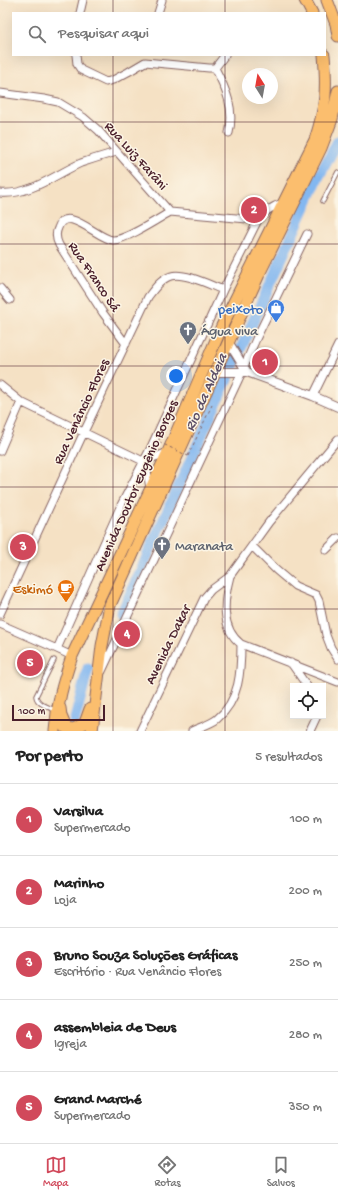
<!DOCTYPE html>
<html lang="pt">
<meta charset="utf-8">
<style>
:root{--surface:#fff;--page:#f6f6f6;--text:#222;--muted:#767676;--line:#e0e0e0;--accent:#d1495b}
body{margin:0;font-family:"Gochi Hand",sans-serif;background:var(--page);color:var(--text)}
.controls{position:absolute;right:12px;bottom:12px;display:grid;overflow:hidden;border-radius:0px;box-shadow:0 4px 16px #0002}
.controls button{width:36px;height:36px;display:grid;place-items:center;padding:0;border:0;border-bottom:1px solid var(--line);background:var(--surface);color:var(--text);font:20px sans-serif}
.compass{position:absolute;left:242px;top:68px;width:36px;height:36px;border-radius:50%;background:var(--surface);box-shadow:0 4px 16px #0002;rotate:349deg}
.scale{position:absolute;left:12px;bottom:10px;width:93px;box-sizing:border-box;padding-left:4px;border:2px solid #4a1f2b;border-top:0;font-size:11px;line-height:14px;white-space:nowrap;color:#4a1f2b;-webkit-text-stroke:3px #fcf5e5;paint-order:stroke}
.you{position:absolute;left:176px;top:376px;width:14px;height:14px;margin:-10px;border:3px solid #fff;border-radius:50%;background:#1a73e8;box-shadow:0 0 0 6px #1a73e833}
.badge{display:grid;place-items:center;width:26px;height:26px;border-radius:50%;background:var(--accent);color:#fff;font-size:13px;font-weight:700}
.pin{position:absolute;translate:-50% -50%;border:2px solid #fff;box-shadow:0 1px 4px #0006}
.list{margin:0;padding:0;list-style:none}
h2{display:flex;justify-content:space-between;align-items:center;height:52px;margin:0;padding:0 16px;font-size:17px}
h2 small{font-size:13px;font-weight:400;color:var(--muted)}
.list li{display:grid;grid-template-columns:26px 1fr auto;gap:12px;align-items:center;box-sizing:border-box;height:72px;padding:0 16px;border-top:1px solid var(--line)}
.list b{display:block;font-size:15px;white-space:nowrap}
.list p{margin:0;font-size:13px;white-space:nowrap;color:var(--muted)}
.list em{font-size:13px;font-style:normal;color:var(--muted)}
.icon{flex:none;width:22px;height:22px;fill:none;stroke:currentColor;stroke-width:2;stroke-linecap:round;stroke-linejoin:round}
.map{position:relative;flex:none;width:338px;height:731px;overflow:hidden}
.search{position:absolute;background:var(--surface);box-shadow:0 4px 16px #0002;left:12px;right:12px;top:12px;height:44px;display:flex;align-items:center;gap:10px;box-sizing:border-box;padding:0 14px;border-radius:0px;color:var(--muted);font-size:15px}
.sheet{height:412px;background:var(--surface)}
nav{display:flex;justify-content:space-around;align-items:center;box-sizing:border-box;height:56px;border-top:1px solid var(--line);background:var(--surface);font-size:11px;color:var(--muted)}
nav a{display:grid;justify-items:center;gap:2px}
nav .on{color:var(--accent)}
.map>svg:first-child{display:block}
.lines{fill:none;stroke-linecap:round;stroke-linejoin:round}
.river{stroke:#83b7f0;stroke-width:11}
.service-casing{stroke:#866361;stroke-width:5.5}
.minor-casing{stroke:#866361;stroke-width:9}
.tertiary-casing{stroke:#866361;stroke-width:10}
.trunk-casing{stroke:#866361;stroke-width:13}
.path{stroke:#866361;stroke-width:1;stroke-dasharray:3 3;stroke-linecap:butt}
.service{stroke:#fff;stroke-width:3.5}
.minor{stroke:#fff;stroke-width:7}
.tertiary{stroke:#fff;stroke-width:8}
.trunk{stroke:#fbbe6e;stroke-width:11}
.path-bridge{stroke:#866361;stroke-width:1;stroke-dasharray:3 3;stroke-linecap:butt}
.grid{fill:none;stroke:#4a1f2b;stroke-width:1;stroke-opacity:0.55}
.labels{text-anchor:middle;stroke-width:3;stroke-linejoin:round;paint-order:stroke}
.street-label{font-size:14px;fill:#4a1f2b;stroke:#fcf5e5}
.shop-label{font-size:14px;fill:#366cbe;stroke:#fcf5e5;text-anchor:end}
.worship-label{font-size:14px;fill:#5b616d;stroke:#fcf5e5;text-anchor:start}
.food-label{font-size:14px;fill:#c56008;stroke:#fcf5e5;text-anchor:end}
.water-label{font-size:15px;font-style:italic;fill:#5b4d66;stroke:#fcf5e5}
</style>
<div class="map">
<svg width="338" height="731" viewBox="0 0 338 731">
<rect width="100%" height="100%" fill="#fcf5e5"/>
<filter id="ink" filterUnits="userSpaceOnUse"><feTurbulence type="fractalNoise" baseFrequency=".025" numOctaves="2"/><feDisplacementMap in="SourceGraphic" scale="8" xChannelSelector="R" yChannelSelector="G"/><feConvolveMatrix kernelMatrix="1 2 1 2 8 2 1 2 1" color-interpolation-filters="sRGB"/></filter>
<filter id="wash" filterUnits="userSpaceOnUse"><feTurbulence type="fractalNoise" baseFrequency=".012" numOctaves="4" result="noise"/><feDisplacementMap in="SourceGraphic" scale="16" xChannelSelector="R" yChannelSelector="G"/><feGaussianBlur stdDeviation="0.9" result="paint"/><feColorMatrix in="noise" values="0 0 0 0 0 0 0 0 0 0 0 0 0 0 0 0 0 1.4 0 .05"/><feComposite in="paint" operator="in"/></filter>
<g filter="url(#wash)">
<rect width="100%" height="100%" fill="#f5e1c4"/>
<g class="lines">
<path class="river" d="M121,614L318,178L338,141
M74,723L88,668"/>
</g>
</g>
<g filter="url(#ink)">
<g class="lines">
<defs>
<path id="service" d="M323,201L338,172
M54,660L36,696C37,704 48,707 55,710"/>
<path id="minor" d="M80,13L83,0
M158,13L162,0
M76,55L77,64L81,70L106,82L113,80L128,72L145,62L209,68H215L225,55
M215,68C226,89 235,109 229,133
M0,93L44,99L58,102L83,117L98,130L170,212L258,220
M0,193C29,196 56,174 81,163C93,159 105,155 117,152
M0,288L10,300
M126,344L103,313L59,245C56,239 55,234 58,228C66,203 99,240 113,240C126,240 158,219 170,212
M244,367L256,339L307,234
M0,385L21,402L143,461H145L168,452
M313,396L338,345
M0,451L21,402
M145,461L150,488
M252,546L276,570L295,586L316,595L319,601L326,635L331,648L338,659
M326,550L338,538
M230,576C224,599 220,628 241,644L338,682
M0,614L84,432L148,297C154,289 161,279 171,276C184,272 210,285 223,290
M0,624L57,649
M72,656L57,649L121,505L151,447L223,290L258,220C266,211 272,206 283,203
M291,663L307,686
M102,671L242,372
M140,731L204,598L211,590L230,576L269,522L338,439
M192,731C200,727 211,724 217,719C240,700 241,671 241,644
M310,731L317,716"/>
<path id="tertiary" d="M229,343L247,372
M215,372H247L313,396L338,407"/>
<path id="trunk" d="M305,0L312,13
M327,0L336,24L338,36
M60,708L61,716L66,728L74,729L85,723L90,709
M55,731C57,703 63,683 72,656L168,452L222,326L315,140C326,107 327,89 324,55
M92,731L102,646L110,605L260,272L321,148L332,119L338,91"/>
</defs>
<use href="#service" class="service-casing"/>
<use href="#minor" class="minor-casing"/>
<use href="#tertiary" class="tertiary-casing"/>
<use href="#trunk" class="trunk-casing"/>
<path class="path" d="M188,456L212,405H210"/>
<use href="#service" class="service"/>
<use href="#minor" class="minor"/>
<use href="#tertiary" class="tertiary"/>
<use href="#trunk" class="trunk"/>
<path class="path-bridge" d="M159,442L188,456"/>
</g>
</g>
<path class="grid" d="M113,0V13M225,0V13M113,55V731M225,55V731M0,122H338M0,244H338M0,366H338M0,487H338M0,609H338"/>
<defs>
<symbol id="shop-pin" viewBox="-11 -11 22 30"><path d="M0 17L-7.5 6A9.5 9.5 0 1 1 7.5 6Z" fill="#3f7fe0" stroke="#fcf5e5"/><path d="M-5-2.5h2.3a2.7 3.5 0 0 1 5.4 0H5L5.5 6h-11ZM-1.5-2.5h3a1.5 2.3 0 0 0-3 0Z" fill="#fff"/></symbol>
<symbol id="church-pin" viewBox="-11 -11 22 30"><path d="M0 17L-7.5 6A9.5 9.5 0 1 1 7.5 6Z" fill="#6b7280" stroke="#fcf5e5"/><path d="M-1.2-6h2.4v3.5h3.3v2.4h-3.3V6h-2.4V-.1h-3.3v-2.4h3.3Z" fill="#fff"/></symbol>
<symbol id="cafe-pin" viewBox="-11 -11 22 30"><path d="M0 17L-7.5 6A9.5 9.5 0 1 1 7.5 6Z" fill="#e8710a" stroke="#fcf5e5"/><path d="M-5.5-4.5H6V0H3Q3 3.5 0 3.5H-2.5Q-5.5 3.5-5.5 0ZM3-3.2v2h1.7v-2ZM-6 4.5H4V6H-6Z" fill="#fff"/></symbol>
</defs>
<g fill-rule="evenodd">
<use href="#shop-pin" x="266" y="298" width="20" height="27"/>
<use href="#church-pin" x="178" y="320" width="20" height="27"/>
<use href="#church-pin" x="152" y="535" width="20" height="27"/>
<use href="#cafe-pin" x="56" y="578" width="20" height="27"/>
</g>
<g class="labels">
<g class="street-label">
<text transform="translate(137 155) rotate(48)" y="5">Rua Luiz Farâni</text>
<text transform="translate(95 276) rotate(56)" y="5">Rua Franco Sá</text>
<text transform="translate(80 411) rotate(-65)" y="5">Rua Venâncio Flores</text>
<text transform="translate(135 485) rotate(-66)" y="5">Avenida Doutor Eugênio Borges</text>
<text transform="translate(167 644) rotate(-64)" y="5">Avenida Dakar</text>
</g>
<g class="shop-label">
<text x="263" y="313">peixoto</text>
</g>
<g class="worship-label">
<text x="201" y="335">Água viva</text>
<text x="175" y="550">Maranata</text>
</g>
<g class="food-label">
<text x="53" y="593">Eskimó</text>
</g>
<g class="water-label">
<text transform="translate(205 392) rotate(-66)" y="5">Rio da Aldeia</text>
</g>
</g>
</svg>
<div class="controls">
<button><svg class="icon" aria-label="locate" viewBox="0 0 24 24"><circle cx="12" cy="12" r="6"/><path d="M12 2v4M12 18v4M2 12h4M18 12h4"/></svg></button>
</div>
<svg class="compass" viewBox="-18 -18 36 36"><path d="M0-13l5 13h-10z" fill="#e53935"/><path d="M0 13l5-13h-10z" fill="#767676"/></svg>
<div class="scale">100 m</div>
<div class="you"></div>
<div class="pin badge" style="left:265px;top:362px">1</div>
<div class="pin badge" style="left:254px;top:210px">2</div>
<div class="pin badge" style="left:23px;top:547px">3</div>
<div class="pin badge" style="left:127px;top:634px">4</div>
<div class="pin badge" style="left:30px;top:663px">5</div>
<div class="search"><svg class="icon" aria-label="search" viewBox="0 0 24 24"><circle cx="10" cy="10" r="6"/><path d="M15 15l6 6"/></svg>Pesquisar aqui</div>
</div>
<section class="sheet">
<h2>Por perto<small>5 resultados</small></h2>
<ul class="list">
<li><span class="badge">1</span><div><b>Varsilva</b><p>Supermercado</p></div><em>100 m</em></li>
<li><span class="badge">2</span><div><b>Marinho</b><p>Loja</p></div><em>200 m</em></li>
<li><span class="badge">3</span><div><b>Bruno Souza Soluções Gráficas</b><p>Escritório · Rua Venâncio Flores</p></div><em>250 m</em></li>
<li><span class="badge">4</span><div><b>assembleia de Deus</b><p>Igreja</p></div><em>280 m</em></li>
<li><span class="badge">5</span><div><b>Grand Marché</b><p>Supermercado</p></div><em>350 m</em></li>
</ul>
</section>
<nav>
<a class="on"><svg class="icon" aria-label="map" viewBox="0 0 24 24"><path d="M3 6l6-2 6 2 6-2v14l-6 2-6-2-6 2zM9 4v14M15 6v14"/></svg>Mapa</a>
<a><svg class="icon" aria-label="directions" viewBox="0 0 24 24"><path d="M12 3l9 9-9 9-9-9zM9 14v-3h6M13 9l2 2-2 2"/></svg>Rotas</a>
<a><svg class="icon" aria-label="saved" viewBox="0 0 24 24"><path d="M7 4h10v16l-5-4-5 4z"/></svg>Salvos</a>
</nav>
